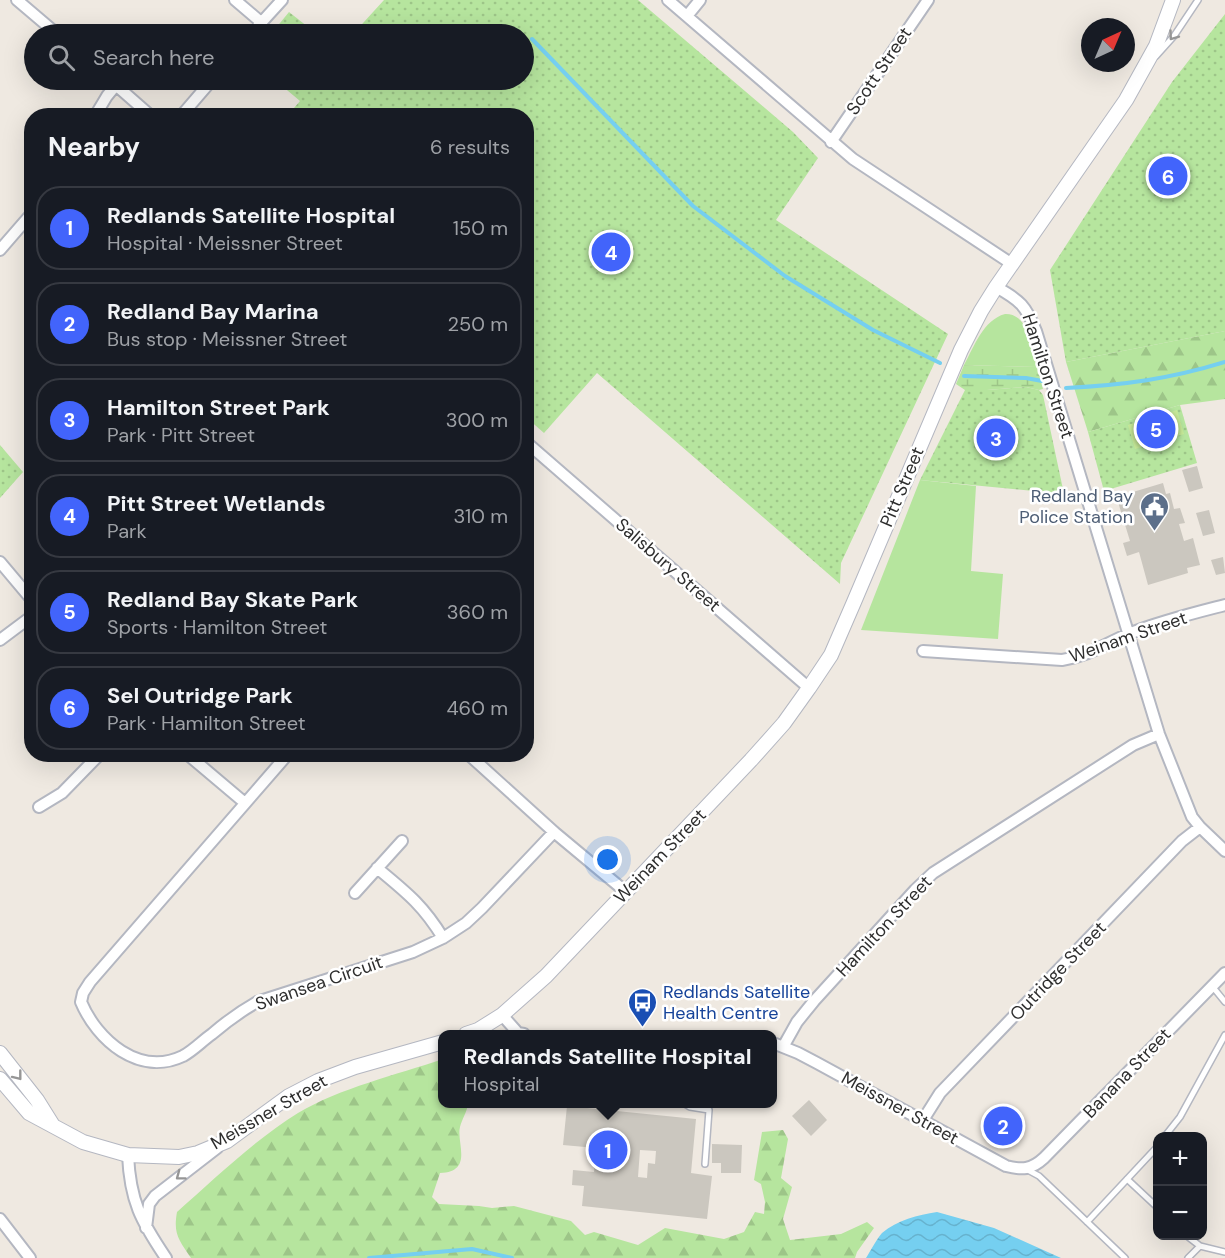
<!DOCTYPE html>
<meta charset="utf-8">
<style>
:root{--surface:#171b24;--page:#20242c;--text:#f1f3f6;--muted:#9ea1a6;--line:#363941;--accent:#4264fb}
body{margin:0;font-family:"DM Sans",sans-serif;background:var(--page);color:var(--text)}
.controls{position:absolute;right:18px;bottom:18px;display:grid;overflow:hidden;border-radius:12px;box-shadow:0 6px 24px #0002}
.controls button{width:54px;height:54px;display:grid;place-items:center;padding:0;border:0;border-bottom:2px solid var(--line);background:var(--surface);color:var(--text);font:30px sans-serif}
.compass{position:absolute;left:1081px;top:18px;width:54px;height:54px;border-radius:50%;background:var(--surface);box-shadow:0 6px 24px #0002;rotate:44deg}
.you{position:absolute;left:608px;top:860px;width:21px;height:21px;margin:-15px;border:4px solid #fff;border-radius:50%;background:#1a73e8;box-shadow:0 0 0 9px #1a73e833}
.badge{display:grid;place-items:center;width:39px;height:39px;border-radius:50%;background:var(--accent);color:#fff;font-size:20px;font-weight:700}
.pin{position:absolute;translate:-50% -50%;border:3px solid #fff;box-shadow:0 2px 6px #0006}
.popup{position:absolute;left:438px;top:1030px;width:339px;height:78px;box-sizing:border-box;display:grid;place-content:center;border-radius:12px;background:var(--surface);filter:drop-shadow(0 2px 4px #0005);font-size:20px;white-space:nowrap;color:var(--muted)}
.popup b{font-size:22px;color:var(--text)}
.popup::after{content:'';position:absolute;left:50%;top:100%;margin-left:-12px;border:12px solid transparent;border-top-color:var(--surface)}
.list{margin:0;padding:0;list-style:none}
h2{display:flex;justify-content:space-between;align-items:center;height:78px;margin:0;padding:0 24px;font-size:26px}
h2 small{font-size:20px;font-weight:400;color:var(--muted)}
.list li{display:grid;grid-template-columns:39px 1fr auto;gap:18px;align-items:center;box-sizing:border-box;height:84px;margin:0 12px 12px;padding:0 12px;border:2px solid var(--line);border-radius:24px}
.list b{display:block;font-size:22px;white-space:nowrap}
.list p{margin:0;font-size:20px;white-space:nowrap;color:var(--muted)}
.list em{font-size:20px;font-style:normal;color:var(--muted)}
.icon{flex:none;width:33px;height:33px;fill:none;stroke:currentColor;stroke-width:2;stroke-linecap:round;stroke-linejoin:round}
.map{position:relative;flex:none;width:1225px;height:1258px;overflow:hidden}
.search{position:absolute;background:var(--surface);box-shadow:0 6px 24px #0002;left:24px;top:24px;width:510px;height:66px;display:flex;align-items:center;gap:15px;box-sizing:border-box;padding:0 21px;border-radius:33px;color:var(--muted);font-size:22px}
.panel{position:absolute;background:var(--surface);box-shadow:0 6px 24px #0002;left:24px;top:108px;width:510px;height:654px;border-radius:24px}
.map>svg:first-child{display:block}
.grass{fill:#b6e59e}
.forest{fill:url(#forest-firs)}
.wetland{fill:url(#wetland-marsh)}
.park{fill:url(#park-dots)}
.pitch{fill:#c9ec9a}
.water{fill:url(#water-waves)}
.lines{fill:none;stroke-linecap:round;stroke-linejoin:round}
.stream{stroke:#75cff0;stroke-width:4}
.building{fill:#cbc7bf;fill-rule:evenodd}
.service-casing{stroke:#b4b7c1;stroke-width:8}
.minor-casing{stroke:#b4b7c1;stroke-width:14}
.tertiary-casing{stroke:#b4b7c1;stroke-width:16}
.service{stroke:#fff;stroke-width:5}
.minor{stroke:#fff;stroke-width:10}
.tertiary{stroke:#fff;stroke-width:14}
.oneway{stroke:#969696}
.labels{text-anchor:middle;stroke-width:5;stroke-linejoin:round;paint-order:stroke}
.street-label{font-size:18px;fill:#2e2e2e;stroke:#fff}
.service-label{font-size:18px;fill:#4e5e75;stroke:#fff;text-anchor:end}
.transit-label{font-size:18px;fill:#164399;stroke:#fff;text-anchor:start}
</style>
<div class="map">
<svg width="1225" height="1258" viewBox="0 0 1225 1258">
<defs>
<pattern id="forest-firs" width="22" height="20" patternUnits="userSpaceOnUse" patternTransform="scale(1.5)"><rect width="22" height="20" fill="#b6e59e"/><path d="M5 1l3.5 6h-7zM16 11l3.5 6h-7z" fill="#9dc588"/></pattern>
<pattern id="wetland-marsh" width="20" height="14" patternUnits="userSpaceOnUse" patternTransform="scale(1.5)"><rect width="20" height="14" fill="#b6e59e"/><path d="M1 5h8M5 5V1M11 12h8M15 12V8" fill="none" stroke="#9dc588"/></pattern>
<pattern id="park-dots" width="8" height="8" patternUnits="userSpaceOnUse" patternTransform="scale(1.5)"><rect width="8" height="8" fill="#b6e59e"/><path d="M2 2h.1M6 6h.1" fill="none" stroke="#9dc588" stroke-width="1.8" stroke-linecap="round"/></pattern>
<pattern id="water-waves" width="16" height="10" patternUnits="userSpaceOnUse" patternTransform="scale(1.5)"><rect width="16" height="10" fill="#75cff0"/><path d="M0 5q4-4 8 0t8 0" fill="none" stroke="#66b2ce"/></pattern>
</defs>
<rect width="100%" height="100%" fill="#efe9e1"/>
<path class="grass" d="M1005,314C1029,313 1032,349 1037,367L964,365C974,347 983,320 1005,314Z
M920,480L976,486L971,571L1003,574L998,639L861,630Z"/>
<path class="forest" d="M1225,331V399L1180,405L1088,432L1066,362Z
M443,1059V1104H468C467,1112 462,1119 460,1127C456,1142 474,1172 440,1173L432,1197L439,1204L479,1206L492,1208L514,1206L571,1221L585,1235L594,1232L638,1245L665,1228L724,1239L744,1232L755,1212L764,1214L765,1202L761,1184L754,1180L762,1132L783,1130L788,1139L781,1178L792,1187L783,1219L790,1240L841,1234L867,1222L874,1228L857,1252L855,1258H191C179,1240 173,1234 177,1212C213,1180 257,1138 298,1113C340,1088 396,1075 443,1059Z"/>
<path class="wetland" d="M964,365L1037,367L1043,389L1039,390L1026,387L987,390H965L956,384Z"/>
<path class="park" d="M384,0H638L793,132L818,158L776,220L948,334L841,563L840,584L597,373L544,433L527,418L526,116L288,115L300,101L275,80H524V34H353Z
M289,12L317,34H271Z
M1225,14V331L1066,362L1050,270L1172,82Z
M1026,387L1039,390L1043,395L1064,494L920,480L965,390H987Z
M1180,405L1197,463L1104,491L1088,432Z
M0,445L23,472L0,498Z"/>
<path class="pitch" d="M1177,410L1184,434L1135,449L1128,425Z"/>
<path class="water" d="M937,1212L994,1228L1061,1258H866C871,1250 876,1240 882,1233C897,1220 918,1215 937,1212Z"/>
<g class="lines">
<path class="stream" d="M532,39L693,206L785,276L873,330L940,363
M964,376L1026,378L1042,381
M1066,388C1124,385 1170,379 1225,362
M369,1258L472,1249L512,1258"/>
</g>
<path class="building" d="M1197,466L1203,488L1189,492L1182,470Z
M1163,483L1166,494L1170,493L1174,509L1180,508L1185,523L1179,524L1184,541L1193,538L1200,565L1187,568L1188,573L1148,585L1139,552L1127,556L1123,543L1130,541L1118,502L1125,500L1123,495Z
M1209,510L1215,533L1203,536L1196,513Z
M1223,557L1225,573L1216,575L1211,560Z
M809,1100L827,1120L811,1136L792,1116Z
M567,1106L696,1119L691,1173L712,1176L707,1219L582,1206L584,1186L572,1185L573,1170L594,1172L596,1148L563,1145ZM640,1150L656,1151L655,1164L648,1163L647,1178L638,1177Z
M712,1144L742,1145L741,1173H721V1163H712Z"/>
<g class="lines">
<defs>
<path id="service" d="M1156,56L1174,36L1198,0
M1212,986L1225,1002
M685,1104L690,1107L709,1110L705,1164
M1165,1136L1180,1117L1225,1035
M1026,1169L1039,1176L1125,1258
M1127,1179L1158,1208
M1087,1222L1158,1146
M1187,1236L1200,1246L1225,1252
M1188,1258L1200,1246"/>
<path id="minor" d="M17,0L57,34
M235,0L262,23
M668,0L853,159L1012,264
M687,16L700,0
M251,34L282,0
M110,80L151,116
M95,116L107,96L116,85
M181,116L212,80
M831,142L928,0
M0,250L32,213
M996,287C1020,300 1026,306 1036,331L1159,734L1192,817L1200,827L1225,851
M526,442L809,688
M0,562L32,600
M0,640L32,616
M923,651L1062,660C1090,656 1106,643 1131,633C1161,621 1194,613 1225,605
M187,754L245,803
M288,754L90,982L83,993L81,1002C97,1040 139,1077 183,1056C194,1050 202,1041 212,1034C226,1022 241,1011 257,1002L413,952L443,938L466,923L482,908L554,832
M468,754L554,832L626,892
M39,807L62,793L100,754
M377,868C406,892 423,905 443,938
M355,893L402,841
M502,1015L518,1033L524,1034
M773,1043L798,1053L817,1063L1006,1166C1022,1170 1031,1170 1044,1158L1225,973
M783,1047L797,1022L814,1001L915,890L933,873L1133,745L1159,734
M923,1120L940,1093L1182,841L1200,827
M128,1155C130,1201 141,1221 166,1258
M0,1219L30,1258
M146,1228L149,1204L155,1196L217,1148"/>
<path id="tertiary" d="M466,1034L478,1030L502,1015L546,976L751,760L784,723L809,688L831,655L854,602L961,350L981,311L996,287L1126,100L1156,46L1173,0
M0,1053L37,1100L52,1124
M0,1079L29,1113L83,1142L128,1155L179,1157L198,1153L227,1141L289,1096L318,1081L355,1067L443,1042"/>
</defs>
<use href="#service" class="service-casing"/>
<use href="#minor" class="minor-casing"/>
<use href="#tertiary" class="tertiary-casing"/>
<use href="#service" class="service"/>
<use href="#minor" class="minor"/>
<use href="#tertiary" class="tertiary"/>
</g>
<defs><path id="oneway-chevron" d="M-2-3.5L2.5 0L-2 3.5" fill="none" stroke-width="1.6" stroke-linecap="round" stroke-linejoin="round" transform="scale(1.5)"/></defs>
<g class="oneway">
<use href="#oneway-chevron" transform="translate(1173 36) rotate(126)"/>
<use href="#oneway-chevron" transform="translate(18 1076) rotate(52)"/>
<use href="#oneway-chevron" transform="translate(180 1176) rotate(143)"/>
</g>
<defs>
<symbol id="civic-pin" viewBox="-11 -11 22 30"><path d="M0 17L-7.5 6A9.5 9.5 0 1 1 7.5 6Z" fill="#5c6f8a" stroke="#fff"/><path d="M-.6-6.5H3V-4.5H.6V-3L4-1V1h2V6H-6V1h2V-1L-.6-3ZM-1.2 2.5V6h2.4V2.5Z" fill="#fff"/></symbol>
<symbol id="bus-pin" viewBox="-11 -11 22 30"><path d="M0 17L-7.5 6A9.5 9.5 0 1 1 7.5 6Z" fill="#1a4fb4" stroke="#fff"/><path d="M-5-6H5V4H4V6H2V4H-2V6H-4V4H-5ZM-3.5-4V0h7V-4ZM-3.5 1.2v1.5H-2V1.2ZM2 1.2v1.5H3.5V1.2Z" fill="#fff"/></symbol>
</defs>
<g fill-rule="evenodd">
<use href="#civic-pin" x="1138" y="490" width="33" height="45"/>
<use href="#bus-pin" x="626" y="986" width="33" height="45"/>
</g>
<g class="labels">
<g class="street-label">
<text transform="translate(879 71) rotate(-56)" y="6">Scott Street</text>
<text transform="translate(1048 376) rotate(72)" y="6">Hamilton Street</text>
<text transform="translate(902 487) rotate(-67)" y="6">Pitt Street</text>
<text transform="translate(668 565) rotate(41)" y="6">Salisbury Street</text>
<text transform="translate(1128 637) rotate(-19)" y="6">Weinam Street</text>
<text transform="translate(660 856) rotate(-46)" y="6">Weinam Street</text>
<text transform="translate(884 926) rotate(-47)" y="6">Hamilton Street</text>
<text transform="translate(1058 971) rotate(-46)" y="6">Outridge Street</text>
<text transform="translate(319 983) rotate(-19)" y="6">Swansea Circuit</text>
<text transform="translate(1127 1073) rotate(-46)" y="6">Banana Street</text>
<text transform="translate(900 1108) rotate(29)" y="6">Meissner Street</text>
<text transform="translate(269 1112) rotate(-30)" y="6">Meissner Street</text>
</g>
<g class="service-label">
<text x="1133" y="502">Redland Bay<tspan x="1133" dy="21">Police Station</tspan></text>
</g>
<g class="transit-label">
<text x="663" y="998">Redlands Satellite<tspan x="663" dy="21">Health Centre</tspan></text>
</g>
</g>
</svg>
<div class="controls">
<button>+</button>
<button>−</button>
</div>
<svg class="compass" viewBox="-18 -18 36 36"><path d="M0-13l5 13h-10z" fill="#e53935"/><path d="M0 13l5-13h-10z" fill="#9ea1a6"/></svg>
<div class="you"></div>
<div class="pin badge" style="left:608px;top:1150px">1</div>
<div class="popup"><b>Redlands Satellite Hospital</b>Hospital</div>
<div class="pin badge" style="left:1003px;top:1126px">2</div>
<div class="pin badge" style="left:996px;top:438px">3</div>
<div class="pin badge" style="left:611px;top:252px">4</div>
<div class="pin badge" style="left:1156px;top:429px">5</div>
<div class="pin badge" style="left:1168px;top:176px">6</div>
<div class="search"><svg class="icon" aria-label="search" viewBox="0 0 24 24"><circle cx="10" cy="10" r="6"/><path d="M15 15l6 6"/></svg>Search here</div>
<section class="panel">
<h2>Nearby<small>6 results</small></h2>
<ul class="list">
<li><span class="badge">1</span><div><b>Redlands Satellite Hospital</b><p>Hospital · Meissner Street</p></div><em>150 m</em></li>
<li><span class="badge">2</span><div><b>Redland Bay Marina</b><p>Bus stop · Meissner Street</p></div><em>250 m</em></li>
<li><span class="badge">3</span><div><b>Hamilton Street Park</b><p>Park · Pitt Street</p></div><em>300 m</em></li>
<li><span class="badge">4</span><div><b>Pitt Street Wetlands</b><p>Park</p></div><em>310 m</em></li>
<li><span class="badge">5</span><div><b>Redland Bay Skate Park</b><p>Sports · Hamilton Street</p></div><em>360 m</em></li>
<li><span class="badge">6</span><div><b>Sel Outridge Park</b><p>Park · Hamilton Street</p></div><em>460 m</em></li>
</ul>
</section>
</div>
